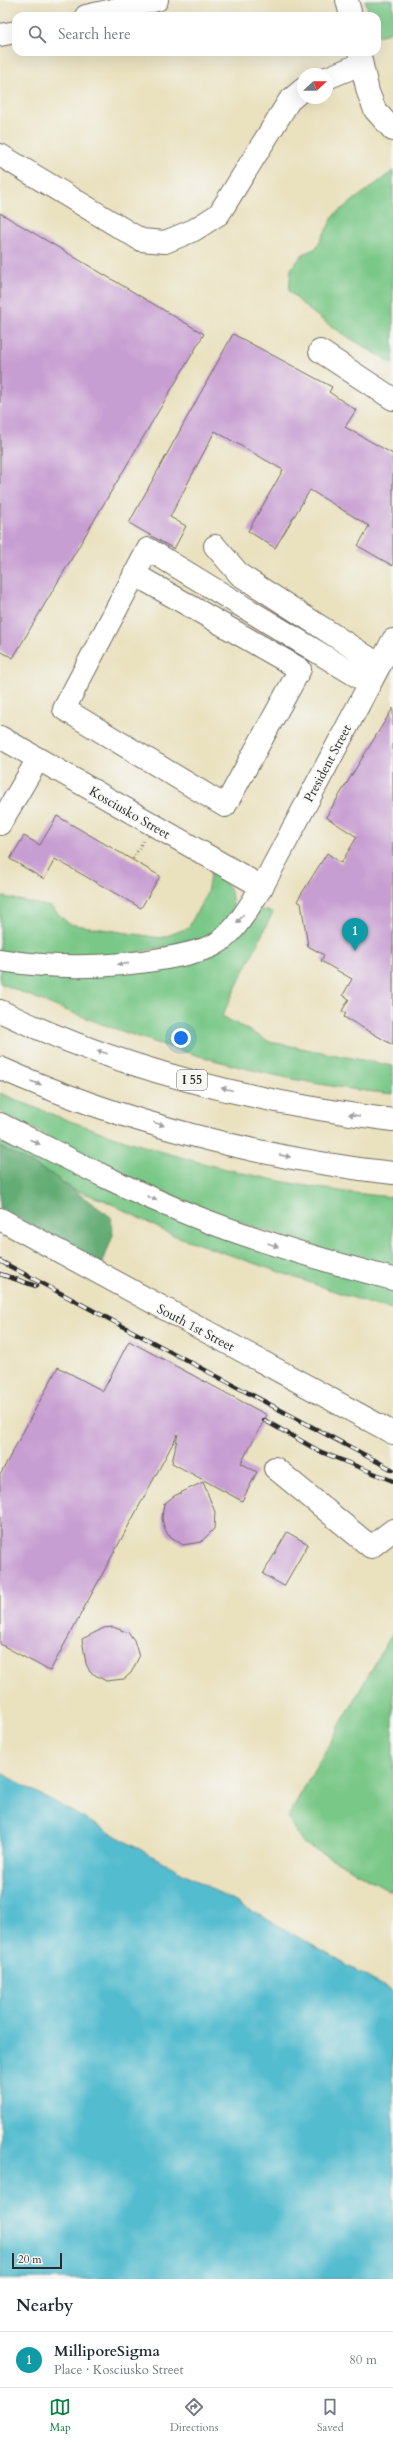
<!DOCTYPE html>
<meta charset="utf-8">
<style>
:root{--surface:#fff;--page:#f6f6f7;--text:#1f2937;--muted:#747a83;--line:#e0e1e3;--accent:#0b8043}
body{margin:0;font-family:Cardo,serif;background:var(--page);color:var(--text)}
.compass{position:absolute;left:297px;top:68px;width:36px;height:36px;border-radius:50%;background:var(--surface);box-shadow:0 4px 16px #0002;rotate:68deg}
.scale{position:absolute;left:12px;bottom:10px;width:50px;box-sizing:border-box;padding-left:4px;border:2px solid #2b2b2b;border-top:0;font-size:11px;line-height:14px;white-space:nowrap;color:#2b2b2b;-webkit-text-stroke:3px #f6f6f2;paint-order:stroke}
.you{position:absolute;left:181px;top:1038px;width:14px;height:14px;margin:-10px;border:3px solid #fff;border-radius:50%;background:#1a73e8;box-shadow:0 0 0 6px #1a73e833}
.badge{display:grid;place-items:center;width:26px;height:26px;border-radius:50%;background:var(--accent);color:#fff;font-size:13px;font-weight:700}
.pin{position:absolute;translate:-50% -33px;filter:drop-shadow(0 1px 2px #0008)}
.pin::after{content:'';position:absolute;top:21px;width:14px;height:12px;background:inherit;clip-path:polygon(0 0,100% 0,50% 100%)}
.list{margin:0;padding:0;list-style:none}
h2{display:flex;justify-content:space-between;align-items:center;height:52px;margin:0;padding:0 16px;font-size:17px}
h2 small{font-size:13px;font-weight:400;color:var(--muted)}
.list li{display:grid;grid-template-columns:26px 1fr auto;gap:12px;align-items:center;box-sizing:border-box;height:56px;padding:0 16px;border-top:1px solid var(--line)}
.list b{display:block;font-size:15px;white-space:nowrap}
.list p{margin:0;font-size:13px;white-space:nowrap;color:var(--muted)}
.list em{font-size:13px;font-style:normal;color:var(--muted)}
.icon{flex:none;width:22px;height:22px;fill:none;stroke:currentColor;stroke-width:2;stroke-linecap:round;stroke-linejoin:round}
.map{position:relative;flex:none;width:393px;height:2279px;overflow:hidden}
.search{position:absolute;background:var(--surface);box-shadow:0 4px 16px #0002;left:12px;right:12px;top:12px;height:44px;display:flex;align-items:center;gap:10px;box-sizing:border-box;padding:0 14px;border-radius:12px;color:var(--muted);font-size:15px}
.sheet{height:108px;background:var(--surface)}
nav{display:flex;justify-content:space-around;align-items:center;box-sizing:border-box;height:56px;border-top:1px solid var(--line);background:var(--surface);font-size:11px;color:var(--muted)}
nav a{display:grid;justify-items:center;gap:2px}
nav .on{color:var(--accent)}
.map>svg:first-child{display:block}
.green{fill:#7ac888;stroke:#527a5a}
.forest{fill:#63ac74;stroke:#476c50}
.water{fill:#52bccf;stroke:#3e747d}
.building{fill:#c79ed2}
.lines{fill:none;stroke-linecap:round;stroke-linejoin:round}
.minor-casing{stroke:#6e6b5f;stroke-width:24}
.highway-casing{stroke:#6e6b5f;stroke-width:24}
.path{stroke:#6e6b5f;stroke-width:2.5;stroke-dasharray:1 3;stroke-linecap:butt}
.minor{stroke:#fff;stroke-width:22}
.highway{stroke:#fff;stroke-width:22}
.rail-casing{stroke:#2b2b2b;stroke-width:4.5}
.rail{stroke:#f6f6f2;stroke-width:3;stroke-dasharray:9;stroke-linecap:butt}
.oneway{fill:#a0a0a0}
.labels{text-anchor:middle;stroke-width:3;stroke-linejoin:round;paint-order:stroke}
.shield{fill:#f6f6f2;stroke:#686867;stroke-width:1}
.shield-label{font-size:12px;font-weight:bold;fill:#2b2b2b}
.street-label{font-size:13px;fill:#2b2b2b;stroke:#f6f6f2}
</style>
<div class="map">
<svg width="393" height="2279" viewBox="0 0 393 2279">
<rect width="100%" height="100%" fill="#f6f6f2"/>
<filter id="ink" filterUnits="userSpaceOnUse"><feTurbulence type="fractalNoise" baseFrequency=".025" numOctaves="2"/><feDisplacementMap in="SourceGraphic" scale="8" xChannelSelector="R" yChannelSelector="G"/><feConvolveMatrix kernelMatrix="1 2 1 2 8 2 1 2 1" color-interpolation-filters="sRGB"/></filter>
<filter id="wash" filterUnits="userSpaceOnUse"><feTurbulence type="fractalNoise" baseFrequency=".012" numOctaves="4" result="noise"/><feDisplacementMap in="SourceGraphic" scale="16" xChannelSelector="R" yChannelSelector="G"/><feGaussianBlur stdDeviation="0.9" result="paint"/><feColorMatrix in="noise" values="0 0 0 0 0 0 0 0 0 0 0 0 0 0 0 0 0 1.4 0 .05"/><feComposite in="paint" operator="in"/></filter>
<g filter="url(#wash)">
<rect width="100%" height="100%" fill="#eae1bf"/>
<path class="green" d="M365,0H393V32L377,36V16H370Z
M393,171V364C356,341 319,323 289,291L291,269L303,254L316,248L335,214Z
M211,870L223,879L231,891L233,906L228,921L204,940L100,959L0,953V896L51,907L69,924L161,938L188,928L207,893Z
M258,909L273,912L222,1016L270,1042L393,1066V1094C257,1081 124,1037 0,983V966L172,963Z
M0,1093C118,1144 265,1187 393,1197V1270L256,1228L186,1201L108,1168L0,1112Z
M0,1133L393,1289V1309L374,1305L170,1234L106,1201L72,1189L51,1174L0,1147Z
M393,1632V1892L303,1843L287,1818Z"/>
<path class="forest" d="M0,1147L51,1174L111,1217L113,1235L102,1265L0,1208Z"/>
<path class="water" d="M0,1772L281,1927L393,1992V2279H0Z"/>
<g id="blocks">
<path class="building" d="M0,213L204,334L13,658L0,651Z
M233,334L332,387L329,392L356,410L345,427L393,454V566L358,546L369,526L310,490L275,548L248,531L283,470L215,431L170,517L186,526L174,549L129,523Z
M393,708V1045L344,1017L346,1013L342,1011L349,999L343,995L352,979L321,961L324,955L308,946L301,903L297,901L327,853L341,863L357,837L326,817Z
M57,816L160,876L141,908L55,859L44,879L10,859L24,836L40,845Z
M129,1341L267,1415L241,1463L257,1472L242,1501L172,1463L178,1434L50,1671L0,1644V1475L58,1367L103,1391Z
M203,1482L215,1512L214,1529L201,1542L183,1545L168,1535L164,1527L162,1518L164,1504L174,1496Z
M287,1532L308,1544L284,1586L263,1574Z
M113,1627L129,1633L134,1640L139,1657L131,1673L124,1679L106,1681L90,1672L86,1664L82,1639L104,1628Z"/>
</g>
</g>
<g filter="url(#ink)">
<use href="#blocks" fill-opacity="0" stroke="#6e6b5f" stroke-width="1"/>
<g class="lines">
<defs>
<path id="minor" d="M347,0L351,16
M86,16L157,0
M0,35L16,32
M359,52L368,92L375,110L393,130
M327,78L361,64
M0,155L141,240L165,242L194,230L219,214L289,101L303,89
M320,351L393,399
M215,546L240,575L380,665
M134,574L300,669L225,806L64,709L148,549L370,684
M0,737L262,887L393,640
M0,824L38,759
M0,1219L393,1433
M275,1468L371,1547L393,1530"/>
<path id="highway" d="M0,960C55,969 112,968 167,958C182,955 200,952 214,945C235,934 249,906 262,887
M0,1011C122,1070 259,1103 393,1120
M0,1068C119,1121 263,1159 393,1173
M0,1124C63,1156 126,1189 191,1215C257,1241 325,1261 393,1279"/>
</defs>
<use href="#minor" class="minor-casing"/>
<use href="#highway" class="highway-casing"/>
<path class="path" d="M133,859L143,841"/>
<use href="#minor" class="minor"/>
<use href="#highway" class="highway"/>
<defs>
<path id="rail" d="M0,1261L393,1470
M0,1274L36,1286
M264,1420L319,1451L393,1481"/>
</defs>
<use href="#rail" class="rail-casing"/>
<use href="#rail" class="rail"/>
</g>
<defs><path id="oneway-solid" d="M-6-.8H1V-3.2L6.5 0L1 3.2V.8H-6Z"/></defs>
<g class="oneway">
<use href="#oneway-solid" transform="translate(240 919) rotate(126)"/>
<use href="#oneway-solid" transform="translate(123 964) rotate(176)"/>
<use href="#oneway-solid" transform="translate(102 1052) rotate(-162)"/>
<use href="#oneway-solid" transform="translate(36 1083) rotate(20)"/>
<use href="#oneway-solid" transform="translate(227 1089) rotate(-166)"/>
<use href="#oneway-solid" transform="translate(354 1115) rotate(-171)"/>
<use href="#oneway-solid" transform="translate(159 1124) rotate(17)"/>
<use href="#oneway-solid" transform="translate(35 1142) rotate(27)"/>
<use href="#oneway-solid" transform="translate(285 1156) rotate(11)"/>
<use href="#oneway-solid" transform="translate(152 1198) rotate(23)"/>
<use href="#oneway-solid" transform="translate(273 1245) rotate(20)"/>
</g>
</g>
<g class="labels">
<rect class="shield" x="177" y="1070" width="30" height="20" rx="3"/>
<g class="shield-label">
<text x="192" y="1084">I 55</text>
</g>
<g class="street-label">
<text transform="translate(327 763) rotate(-62)" y="5">President Street</text>
<text transform="translate(130 812) rotate(30)" y="5">Kosciusko Street</text>
<text transform="translate(196 1327) rotate(28)" y="5">South 1st Street</text>
</g>
</g>
</svg>
<svg class="compass" viewBox="-18 -18 36 36"><path d="M0-13l5 13h-10z" fill="#e53935"/><path d="M0 13l5-13h-10z" fill="#747a83"/></svg>
<div class="scale">20 m</div>
<div class="you"></div>
<div class="pin badge" style="left:355px;top:951px;background:#0f9aa8">1</div>
<div class="search"><svg class="icon" aria-label="search" viewBox="0 0 24 24"><circle cx="10" cy="10" r="6"/><path d="M15 15l6 6"/></svg>Search here</div>
</div>
<section class="sheet">
<h2>Nearby<small></small></h2>
<ul class="list">
<li><span class="badge" style="background:#0f9aa8">1</span><div><b>MilliporeSigma</b><p>Place · Kosciusko Street</p></div><em>80 m</em></li>
</ul>
</section>
<nav>
<a class="on"><svg class="icon" aria-label="map" viewBox="0 0 24 24"><path d="M3 6l6-2 6 2 6-2v14l-6 2-6-2-6 2zM9 4v14M15 6v14"/></svg>Map</a>
<a><svg class="icon" aria-label="directions" viewBox="0 0 24 24"><path d="M12 3l9 9-9 9-9-9zM9 14v-3h6M13 9l2 2-2 2"/></svg>Directions</a>
<a><svg class="icon" aria-label="saved" viewBox="0 0 24 24"><path d="M7 4h10v16l-5-4-5 4z"/></svg>Saved</a>
</nav>
